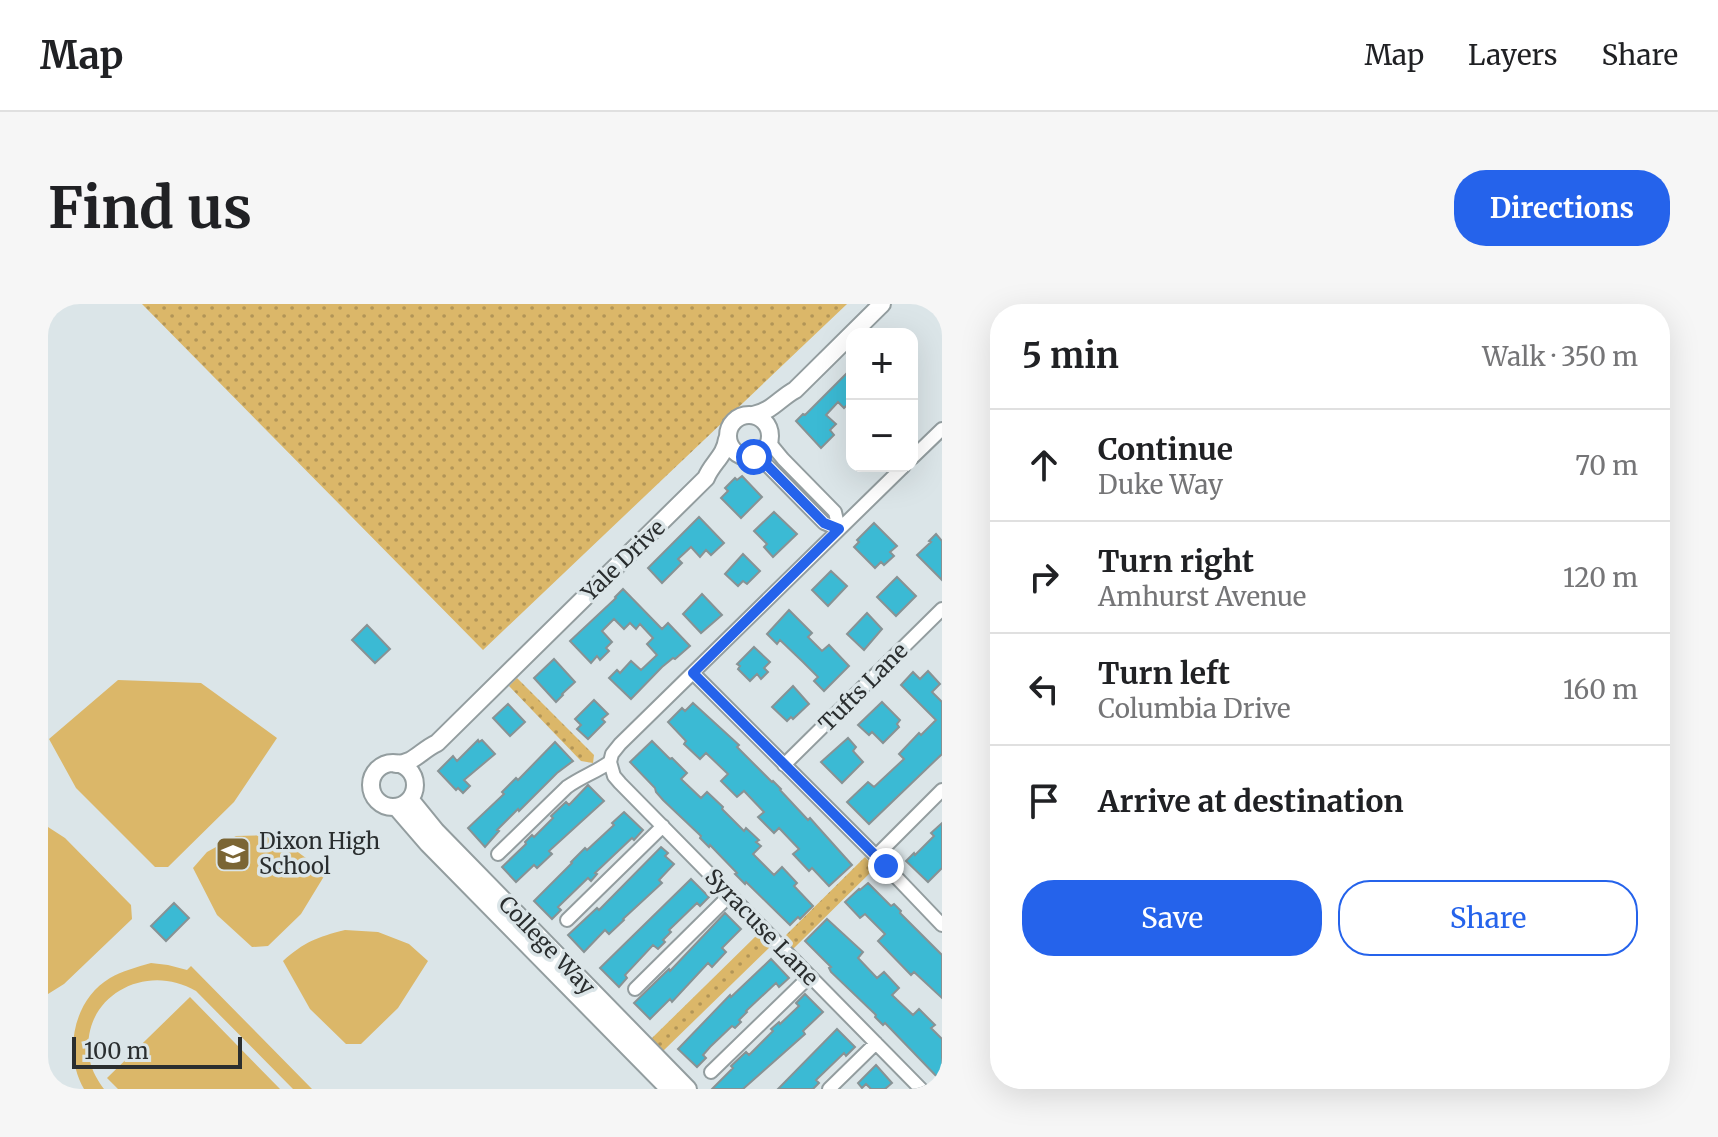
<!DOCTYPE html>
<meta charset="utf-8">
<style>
:root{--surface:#fff;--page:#f6f6f6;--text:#202124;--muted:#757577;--line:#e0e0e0;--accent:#2563eb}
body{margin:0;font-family:Merriweather,serif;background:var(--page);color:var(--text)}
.controls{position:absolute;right:24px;top:24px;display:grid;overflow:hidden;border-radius:16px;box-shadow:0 8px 32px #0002}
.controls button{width:72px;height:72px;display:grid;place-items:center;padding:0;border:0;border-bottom:2px solid var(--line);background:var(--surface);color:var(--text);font:40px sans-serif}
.scale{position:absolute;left:24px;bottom:20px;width:170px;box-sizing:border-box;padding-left:8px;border:4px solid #2a2e2f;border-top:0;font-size:22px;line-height:28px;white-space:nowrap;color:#2a2e2f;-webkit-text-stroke:6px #dbe5e8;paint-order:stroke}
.stop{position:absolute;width:24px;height:24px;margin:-18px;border:6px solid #2563eb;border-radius:50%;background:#fff}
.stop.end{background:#2563eb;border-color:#fff;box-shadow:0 2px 8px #0008}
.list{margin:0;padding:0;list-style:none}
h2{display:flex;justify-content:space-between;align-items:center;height:104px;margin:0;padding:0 32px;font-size:34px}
h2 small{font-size:26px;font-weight:400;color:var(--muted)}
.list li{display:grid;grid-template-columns:52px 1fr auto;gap:24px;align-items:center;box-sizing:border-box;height:112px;padding:0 32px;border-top:2px solid var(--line)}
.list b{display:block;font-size:30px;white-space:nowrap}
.list p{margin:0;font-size:26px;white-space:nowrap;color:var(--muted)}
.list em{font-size:26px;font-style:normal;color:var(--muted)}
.actions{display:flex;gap:16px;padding:24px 32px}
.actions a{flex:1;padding:18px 0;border:2px solid var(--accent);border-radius:32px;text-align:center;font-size:28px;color:var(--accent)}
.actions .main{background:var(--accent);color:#fff}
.icon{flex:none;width:44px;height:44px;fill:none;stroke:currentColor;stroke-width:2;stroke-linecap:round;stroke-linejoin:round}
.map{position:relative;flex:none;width:894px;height:785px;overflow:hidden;border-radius:32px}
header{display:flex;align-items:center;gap:48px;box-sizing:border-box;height:112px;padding:0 40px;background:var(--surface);border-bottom:2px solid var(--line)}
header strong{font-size:38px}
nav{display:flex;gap:44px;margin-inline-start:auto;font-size:28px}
.intro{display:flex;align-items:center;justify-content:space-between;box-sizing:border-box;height:192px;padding:0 48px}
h1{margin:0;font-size:56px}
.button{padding:20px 36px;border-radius:32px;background:var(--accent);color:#fff;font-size:28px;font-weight:700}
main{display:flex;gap:48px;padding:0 48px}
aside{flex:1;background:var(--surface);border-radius:32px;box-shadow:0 8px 32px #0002}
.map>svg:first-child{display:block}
.grass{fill:#dbb769}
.park{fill:url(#park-dots)}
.building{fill:#3bbad4;stroke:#889294;stroke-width:2}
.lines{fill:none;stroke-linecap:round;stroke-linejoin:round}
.minor-casing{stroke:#939d9f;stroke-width:16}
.tertiary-casing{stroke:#939d9f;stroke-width:20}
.minor{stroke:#fff;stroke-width:12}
.tertiary{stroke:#fff;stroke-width:16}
.route{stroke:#2563eb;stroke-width:10}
.labels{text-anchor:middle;stroke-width:7;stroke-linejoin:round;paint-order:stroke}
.street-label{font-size:22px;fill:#2a2e2f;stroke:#dbe5e8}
.poi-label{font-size:22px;fill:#2a2e2f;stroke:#dbe5e8;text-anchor:start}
</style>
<header>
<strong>Map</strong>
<nav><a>Map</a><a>Layers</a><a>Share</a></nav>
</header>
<div class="intro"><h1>Find us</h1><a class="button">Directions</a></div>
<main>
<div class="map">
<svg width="894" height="785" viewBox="0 0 894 785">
<defs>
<pattern id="park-dots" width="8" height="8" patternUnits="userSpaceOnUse" patternTransform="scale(2)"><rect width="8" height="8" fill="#dbb769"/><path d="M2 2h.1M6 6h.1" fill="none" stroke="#b29557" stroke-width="1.8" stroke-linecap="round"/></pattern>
</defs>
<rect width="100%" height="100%" fill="#dbe5e8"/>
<path class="grass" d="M70,376L153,379L229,434L186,498L120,563H107L28,484L1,435Z
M0,523L17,534L83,601L84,615L16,680L0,690Z
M227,531L278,569L253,610L220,642L204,643L169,611L145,564L159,548L188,532Z
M297,626L330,628L361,640L380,657L350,704L313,740H298L262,705L235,657C256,638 269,633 297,626Z
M103,659L120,661L139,666L143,662L264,785H245L148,687C96,656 29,695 42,757C44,767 50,777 56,785H36C15,749 25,696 62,674C74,667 89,663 103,659Z
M142,693L232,785H70L59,774Z"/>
<path class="park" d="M94,0H799L435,346Z
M469,374L546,451L545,459L533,457L461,382Z
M817,553L827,564L744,646L734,635Z
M710,630L723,642L614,748L602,736Z"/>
<path class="building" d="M804,64V96L796,104L790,98L778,111L788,120L782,126L786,131L773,144L748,117L755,110L757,111Z
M694,172L714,193L693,214L673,194L680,187L677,184L687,174L689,176Z
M726,208L749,230L725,253L716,243L719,240L706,227Z
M651,213L676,239L663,251L658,246L652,253L643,243L630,255L634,259L614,279L600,264Z
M826,219L849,242L842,248L846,252L836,261L833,258L827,264L806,243L811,238L809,236Z
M888,230L894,237V276L869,251L883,238L881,237Z
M695,250L712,267L699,280L695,277L690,282L677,270Z
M783,267L799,282L780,302L764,286Z
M849,273L868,292L848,312L829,293Z
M575,285L614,325L620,319L642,342L627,355L625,354L614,363L583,395L561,374L569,366L572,369L583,357L593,366L609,351L599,340L605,334L592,320L588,325L582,319L576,325L566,315L554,327L564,338L558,344L561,347L552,356L549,352L543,359L522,337L568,294L567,293Z
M654,290L674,311L653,329L635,310Z
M741,306L764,329L760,333L774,347L781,341L801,362L776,387L766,377L770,373L755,358L732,336L729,340L719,330Z
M819,309L834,325L816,346L799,330Z
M319,321L342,345L327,359L304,336Z
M706,343L722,358L716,364L720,368L713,375L709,370L702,377L690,365L692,362L689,360Z
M506,355L527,378L514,390L515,391L508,398L486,374Z
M880,367L892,380L884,388L894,398V450L821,520L799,498L820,478L826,483L856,455L851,450L871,429L873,431L888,416L853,381L865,368L872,375Z
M745,382L761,400L745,415L743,413L739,417L724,403Z
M546,396L560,410L554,415L557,418L540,435L529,425L533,421L527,415Z
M834,398L852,416L849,420L851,423L835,439L824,428L821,431L810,421Z
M645,399L691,441L689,443L724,478L725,477L733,485L732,486L760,516L762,514L769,522L804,561L781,582L764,564L761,567L745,550L751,545L731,524L726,529L710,513L716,508L696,487L689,493L673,477L680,470L658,449L652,455L636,440L638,437L620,418L634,404L637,407Z
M460,400L477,418L462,432L445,414Z
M800,434L808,443L805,447L815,458L794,479L773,458Z
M430,436L431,438L434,436L447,450L416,476L422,482L415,489L410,484L408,486L390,467L405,452L409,457Z
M604,437L622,455L624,454L639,469L633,475L653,494L659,488L675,503L674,505L696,527L698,524L711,536L708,538L713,542L705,550L726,571L734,563L749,579L746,582L765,602L752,615L750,613L742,621L698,578L697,580L687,570L689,569L662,541L661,543L652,534L653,532L615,496L608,488L607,484L582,458Z
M507,438L525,457L509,469L471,507L470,505L449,526L451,527L437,543L420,524L456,490L454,488L468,474L470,476Z
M540,481L556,497L501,547L504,550L489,564L486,561L468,578L454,563L478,540L477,538L484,531L486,533L505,514L503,512L518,498L521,501Z
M576,508L595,526L586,536L584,534L566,551L547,569L549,570L543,577L540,574L510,603L513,606L504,615L486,597L524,559L523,558L537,544L539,546L566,521L564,519Z
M894,519V564L880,578L858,557L866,549L867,551L886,532L883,529Z
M613,543L620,549L617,552L626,560L611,576L614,579L575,615L576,616L561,630L557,626L536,648L520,631L549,604L551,606Z
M643,575L661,593L652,602L649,599L621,626L623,628L615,636L617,638L610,645L605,641L577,671L579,674L571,683L552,664Z
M820,579L843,602L846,600L853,607L852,609L894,651V694L866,668L863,671L830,637L837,630L817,610L812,614L797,598L811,585L812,586Z
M126,599L141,614L118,637L103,622Z
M677,609L693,625L674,644L678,648L664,663L660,659L624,698L622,695L602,715L586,699L621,665L622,667Z
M779,615L815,648L810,654L829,674L836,668L851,684L844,691L865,711L871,705L887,721L883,724L894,735V778L837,719L835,721L827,713L828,711L783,668L781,664L783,663L757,637Z
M723,655L741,674L731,683L728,679L698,707L699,708L691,716L693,718L687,724L684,722L662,743L655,751L658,754L649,763L630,745L682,691L683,693Z
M757,690L775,708L755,727L757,730L695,785H664L685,764L683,762L698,748L701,751L725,727L723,725L731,718L732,720L751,702L748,699Z
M789,725L807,743L798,752L796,749L768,776L771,779L765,785H730Z
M828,761L844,779L837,785H823L818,780L814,784L810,779Z"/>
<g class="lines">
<defs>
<path id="minor" d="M721,138L735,155L787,208L791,225
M709,151L776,219L791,225
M864,154L894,125
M645,369L828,552L894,621
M562,458L566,472L572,479L873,785
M562,458L564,450L572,440L856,162
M736,461L894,305
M450,550L519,483C533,473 548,468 562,458
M828,552L894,486
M519,616L615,522
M587,685L682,591
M663,768L762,672
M781,785L828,739"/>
<path id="tertiary" d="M680 132a21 21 0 1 1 42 0a21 21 0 1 1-42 0Z
M705,111C723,108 732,94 747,86L834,0
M323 481a22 22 0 1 1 44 0a22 22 0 1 1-44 0Z
M348,460C367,459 372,447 389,439L658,174C664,159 677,152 679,135
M362,495L388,527L640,785
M348,503L380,540L621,785"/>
</defs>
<use href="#minor" class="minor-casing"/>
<use href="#tertiary" class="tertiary-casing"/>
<use href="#minor" class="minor"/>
<use href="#tertiary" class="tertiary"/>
</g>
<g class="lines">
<path class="route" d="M706,153L709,151L776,219L791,225L645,369L838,562"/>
</g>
<defs>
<symbol id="school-square" viewBox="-11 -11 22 22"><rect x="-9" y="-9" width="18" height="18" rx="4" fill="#7b6534" stroke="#dbe5e8"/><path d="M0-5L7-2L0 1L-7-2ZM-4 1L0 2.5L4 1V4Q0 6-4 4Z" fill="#fff"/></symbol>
</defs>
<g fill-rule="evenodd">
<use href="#school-square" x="165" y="530" width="40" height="40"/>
</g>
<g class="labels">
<g class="street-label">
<text transform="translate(575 256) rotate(-44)" y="8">Yale Drive</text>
<text transform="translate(815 383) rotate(-45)" y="8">Tufts Lane</text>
<text transform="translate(714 623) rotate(46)" y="8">Syracuse Lane</text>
<text transform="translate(499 641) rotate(46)" y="8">College Way</text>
</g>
<g class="poi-label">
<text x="211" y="545">Dixon High<tspan x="211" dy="25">School</tspan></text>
</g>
</g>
</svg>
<div class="controls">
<button>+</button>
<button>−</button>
</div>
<div class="scale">100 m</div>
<div class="stop" style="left:706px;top:153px"></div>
<div class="stop end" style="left:838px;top:562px"></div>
</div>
<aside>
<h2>5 min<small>Walk · 350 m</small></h2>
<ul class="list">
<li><svg class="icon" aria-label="ahead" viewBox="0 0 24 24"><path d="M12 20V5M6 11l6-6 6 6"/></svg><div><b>Continue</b><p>Duke Way</p></div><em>70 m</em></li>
<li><svg class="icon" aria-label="right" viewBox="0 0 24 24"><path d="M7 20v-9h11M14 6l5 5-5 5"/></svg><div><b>Turn right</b><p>Amhurst Avenue</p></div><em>120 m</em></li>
<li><svg class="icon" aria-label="left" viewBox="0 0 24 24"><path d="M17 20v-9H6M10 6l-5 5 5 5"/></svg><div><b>Turn left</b><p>Columbia Drive</p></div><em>160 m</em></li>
<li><svg class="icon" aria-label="arrive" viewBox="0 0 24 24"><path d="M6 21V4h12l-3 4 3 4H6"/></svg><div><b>Arrive at destination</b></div></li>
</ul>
<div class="actions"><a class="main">Save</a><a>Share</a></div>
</aside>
</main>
